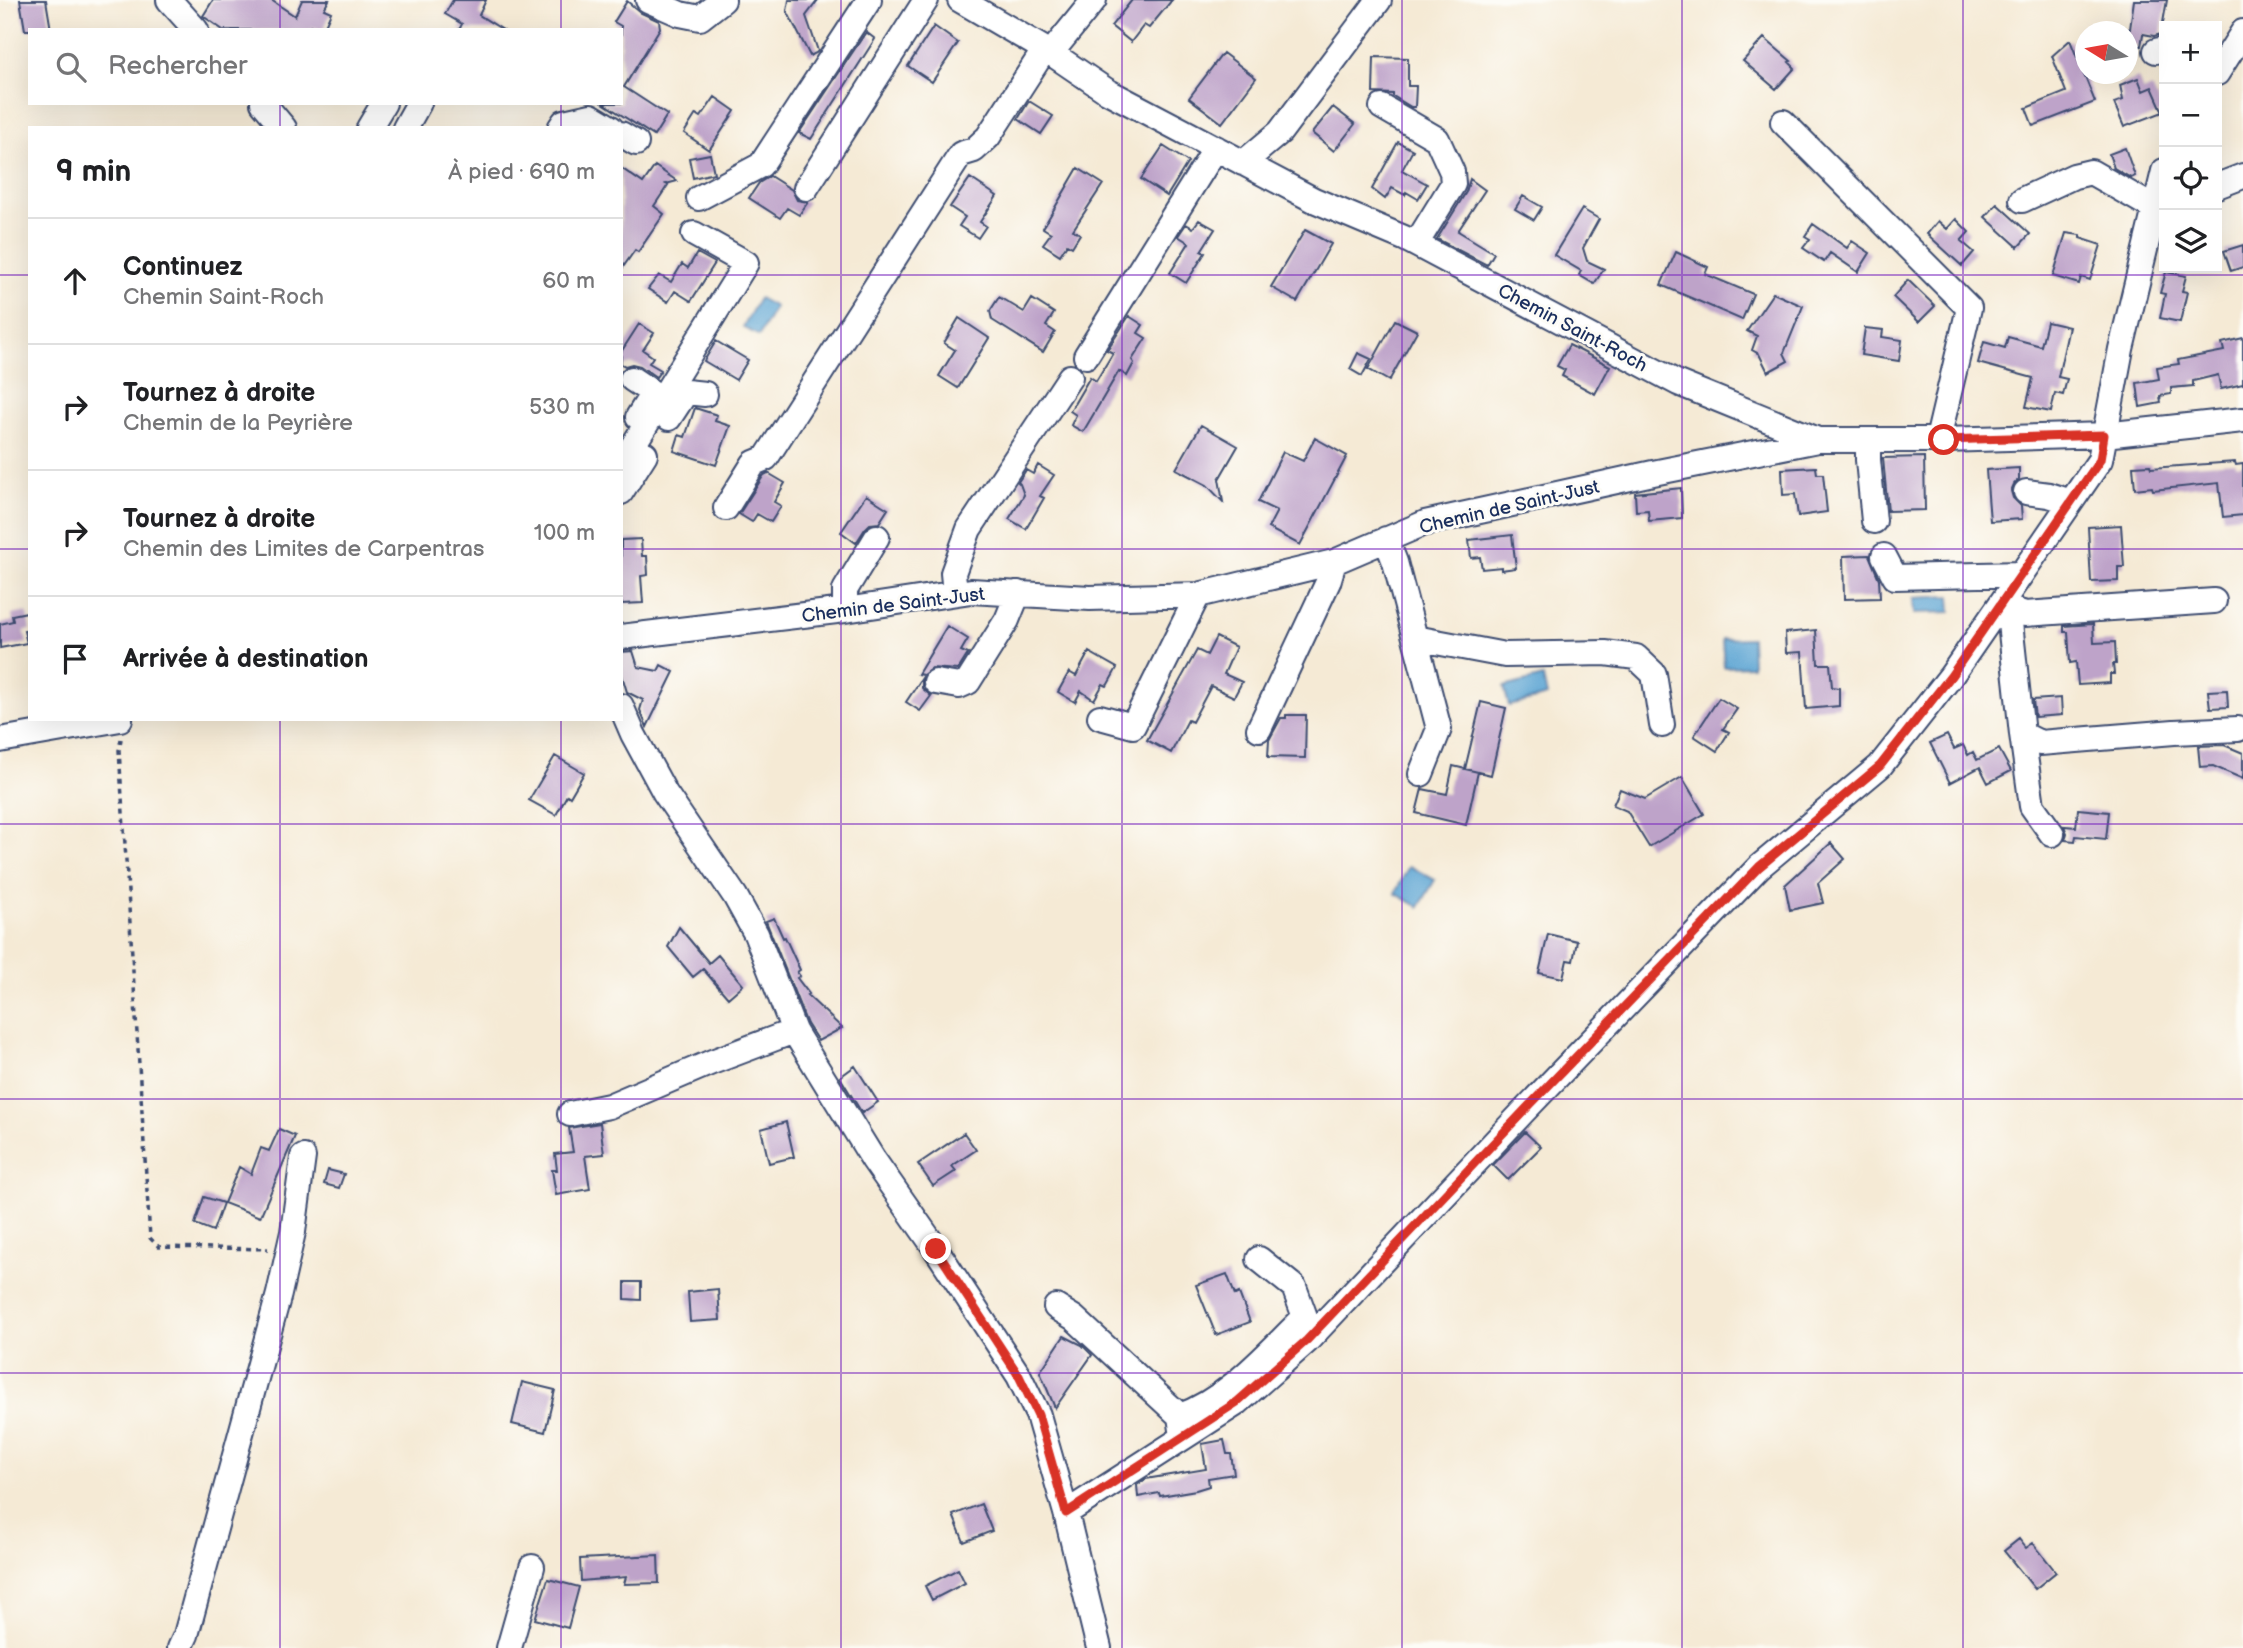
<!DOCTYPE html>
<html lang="fr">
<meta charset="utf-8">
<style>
:root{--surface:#fff;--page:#f6f6f6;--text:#202124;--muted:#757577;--line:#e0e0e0}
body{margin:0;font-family:"Balsamiq Sans",sans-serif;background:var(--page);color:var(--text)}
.controls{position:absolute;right:21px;top:21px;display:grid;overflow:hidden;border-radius:0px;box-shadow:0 7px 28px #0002}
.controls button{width:63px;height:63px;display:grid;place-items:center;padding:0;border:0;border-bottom:2px solid var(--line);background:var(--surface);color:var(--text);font:35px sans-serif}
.compass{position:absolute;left:2075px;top:21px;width:63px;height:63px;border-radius:50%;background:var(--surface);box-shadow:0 7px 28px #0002;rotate:281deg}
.stop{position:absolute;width:21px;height:21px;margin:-16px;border:5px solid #d93025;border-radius:50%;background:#fff}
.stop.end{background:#d93025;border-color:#fff;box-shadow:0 2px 7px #0008}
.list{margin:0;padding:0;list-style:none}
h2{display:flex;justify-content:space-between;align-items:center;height:91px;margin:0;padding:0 28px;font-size:30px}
h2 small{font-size:23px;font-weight:400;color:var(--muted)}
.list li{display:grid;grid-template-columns:46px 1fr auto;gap:21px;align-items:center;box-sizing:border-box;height:126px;padding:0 28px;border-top:2px solid var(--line)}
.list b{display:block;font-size:26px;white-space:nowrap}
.list p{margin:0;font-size:23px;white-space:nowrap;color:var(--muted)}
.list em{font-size:23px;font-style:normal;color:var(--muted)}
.icon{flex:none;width:38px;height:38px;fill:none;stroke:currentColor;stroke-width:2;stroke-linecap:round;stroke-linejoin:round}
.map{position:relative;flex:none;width:2243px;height:1648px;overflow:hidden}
.search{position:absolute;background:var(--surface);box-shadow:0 7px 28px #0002;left:28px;top:28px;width:595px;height:77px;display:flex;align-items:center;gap:18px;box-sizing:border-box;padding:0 24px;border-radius:0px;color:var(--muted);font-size:26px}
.panel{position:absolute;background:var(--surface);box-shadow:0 7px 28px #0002;left:28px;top:126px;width:595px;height:595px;border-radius:0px}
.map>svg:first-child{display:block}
.water{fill:#5ca4d3;stroke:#3c6a98;stroke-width:2}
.building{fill:#bea3c9}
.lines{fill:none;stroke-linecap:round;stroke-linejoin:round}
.minor-casing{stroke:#3c4b70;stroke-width:28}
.path{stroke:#3c4b70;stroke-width:3.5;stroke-dasharray:5 5;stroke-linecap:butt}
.minor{stroke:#fff;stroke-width:24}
.route{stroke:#d93025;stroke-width:9}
.grid{fill:none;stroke:#7b2cbf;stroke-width:2;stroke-opacity:0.55}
.labels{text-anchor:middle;stroke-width:6;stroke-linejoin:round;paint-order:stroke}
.street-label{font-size:19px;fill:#1b2f5e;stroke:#fdfcf7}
</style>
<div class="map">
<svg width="2243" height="1648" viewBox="0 0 2243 1648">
<rect width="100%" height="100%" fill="#fdfcf7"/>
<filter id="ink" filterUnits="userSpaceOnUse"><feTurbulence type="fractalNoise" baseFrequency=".0143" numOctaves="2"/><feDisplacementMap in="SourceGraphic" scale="14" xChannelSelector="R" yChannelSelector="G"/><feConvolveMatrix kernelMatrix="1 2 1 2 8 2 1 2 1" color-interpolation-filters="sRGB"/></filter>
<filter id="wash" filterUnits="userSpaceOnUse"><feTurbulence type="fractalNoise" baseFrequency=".00686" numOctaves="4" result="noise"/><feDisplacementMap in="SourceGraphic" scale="28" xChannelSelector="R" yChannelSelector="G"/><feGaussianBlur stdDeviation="1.57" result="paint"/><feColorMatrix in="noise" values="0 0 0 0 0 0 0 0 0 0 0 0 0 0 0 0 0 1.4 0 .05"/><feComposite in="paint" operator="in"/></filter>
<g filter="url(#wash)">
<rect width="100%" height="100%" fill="#f5ead5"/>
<path class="water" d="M759,298L775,307L759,336L743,327Z
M1950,596L1951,612L1914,613L1913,598Z
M1751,638L1752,666L1724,667L1722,639Z
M1543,677L1547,696L1509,706L1504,687Z
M1409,866L1435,880L1419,907L1395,893Z"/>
<g id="blocks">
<path class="building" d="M20,0H46L51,30H25Z
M213,0H271L295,16L302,0H329L324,9L331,12L323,30L310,26L317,30H223L203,16Z
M453,0H486L479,15L503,30H459L462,24L445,14Z
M789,0H818L806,16L818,51L816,53L810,56L787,11Z
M1132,0H1172L1149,28L1144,25L1131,42L1111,26Z
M2134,0H2167L2161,34L2154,36L2143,34L2141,46L2127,44V29H2130Z
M627,1L641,13L659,21L660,28L624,87L667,115L654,136L603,103H621V26L614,22Z
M934,26L958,43L932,82L908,66Z
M866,32L875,39L811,139L799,133Z
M1764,38L1791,61L1789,62L1795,68L1776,89L1743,61Z
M2070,40L2095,102L2033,126L2026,108L2066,92L2052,56Z
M1223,53L1256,78L1222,123L1189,98Z
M1374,57L1408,58V86H1416L1415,107H1411L1393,96V94L1373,93Z
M2138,78L2143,91L2152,87L2163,112L2124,127L2114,103L2123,100L2120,85Z
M715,97L735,111L709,150L684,133L696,114L701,117Z
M1029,101L1053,116L1041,134L1018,119Z
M1333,107L1355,124L1334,151L1312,133Z
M1398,142L1413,150L1402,170L1427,184L1418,199L1406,192L1405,195L1392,188L1385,199L1372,189Z
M1163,146L1188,162L1167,196L1141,179Z
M2125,148L2135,176L2131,178L2114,168L2109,154Z
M710,154L714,173L693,178L689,158Z
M655,166L677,181L666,184L668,185L654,206L664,214L638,252L635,250L621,270V168L643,183Z
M1078,168L1103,184L1073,230L1080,234L1072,247L1067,244L1060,255L1043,244L1051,233L1043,228Z
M770,176L792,190L797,200L808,202L799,215L787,208L780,218L749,198L759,183Z
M970,178L997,196L980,222L986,226L978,238L959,226L965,217L950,207Z
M1470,179L1485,190L1458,231L1494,253L1487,265L1437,239L1466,192Z
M1523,196L1542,207L1534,220L1515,209Z
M1997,204L2030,234L2018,247L1985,217Z
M1582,209L1599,219L1583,248L1587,261L1604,269L1594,284L1579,275L1581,271L1554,255Z
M1956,219L1969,232L1961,241L1974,252L1962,266L1927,234L1938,221L1947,229Z
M1199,220L1215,229L1201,251L1205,253L1186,283L1170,273L1189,243L1178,236L1186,224L1193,228Z
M1813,224L1847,248L1852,241L1870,253L1858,272L1830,253L1824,262L1803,248L1810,239L1805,236Z
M1305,230L1331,244L1297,302L1271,287Z
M2066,233L2080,235V238L2101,245L2090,280L2081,277L2079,284L2053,276Z
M2243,245V267L2231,271L2224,251Z
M1676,252L1708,267L1705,274L1753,294L1742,320L1661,285Z
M697,253L715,263L691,301L675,291L668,302L648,289L659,275L671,282L682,264L688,268Z
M2166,272L2186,276L2182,291L2187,292L2180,322L2160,318L2165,294L2160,293Z
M1908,280L1935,306L1919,322L1893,297Z
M1773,293L1803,306L1784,353L1788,361L1768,372L1759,354L1752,350L1757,336L1747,331Z
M999,297L1024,312L1032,299L1054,313L1046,326L1055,332L1043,352L992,320L990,311Z
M1129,316L1143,325L1138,333L1146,338L1132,360L1134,363L1127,376L1119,371L1083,432L1071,425L1076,415L1070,411L1090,377L1096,381L1113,353L1107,350Z
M959,318L989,338L958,388L939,376L955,350L944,343Z
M1395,320L1417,331L1389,381L1368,369Z
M2047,322L2069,327L2058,377L2067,379L2063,395L2055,393L2051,412L2026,407L2033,378L1978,363L1984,342L2005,348L2008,337L2041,346Z
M639,324L654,333L643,350L653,357L649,363L661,370L656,377L640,366L632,364L625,366L621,364V352Z
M1865,328L1883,330L1882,337L1902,340L1899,361L1861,355Z
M2243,338V384L2221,389L2218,375L2193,381V386L2171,388V394L2160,396L2161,403L2140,407L2137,383L2159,379L2157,367L2179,364L2178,360L2224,351L2222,343Z
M716,341L748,360L736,380L704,361Z
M1569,345L1610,366L1595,394L1562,376L1565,370L1557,366Z
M1358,353L1371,359L1362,376L1350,369Z
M695,408L717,415L715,421L730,426L716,465L674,451L679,435L685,437Z
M1201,425L1238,446L1219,479L1223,502L1207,485L1176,469Z
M1315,438L1347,456L1300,545L1268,528L1277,511L1258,502L1283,452L1303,461Z
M1924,457L1925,510L1888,511L1883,458Z
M2235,462L2236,465L2243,464V515L2223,517L2219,483L2153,490L2152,487L2135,489L2133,466L2150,465L2151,468Z
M1038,465L1054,475L1040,496L1044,498L1026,529L1009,519L1024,495L1020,484L1018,482L1026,470L1033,474Z
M1816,467L1817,474H1823L1827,512L1798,516L1795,494L1783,495L1782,469Z
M2019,468V479L2014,484L2011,491L2013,498L2021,506L2022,519L1990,521L1986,470Z
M768,473L785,483L774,502L781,506L771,522L757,514L752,522L739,514L764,475Z
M1681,488L1682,518L1649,521L1648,510L1636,511L1635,493Z
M866,495L888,509L879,523L870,524L865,529L856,543L841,532Z
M2121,525L2124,567H2118V581L2091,582L2088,527Z
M1512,535L1516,568L1501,570V567L1482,569L1480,557L1471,558L1469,540Z
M641,539L642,556H647L648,575L641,576L643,603L621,604V540Z
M1869,555L1879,579L1880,598L1844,599L1843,556Z
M27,612L30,630L24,631L27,643L0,648V624L13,621L12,615Z
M2093,624L2094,643L2115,642L2116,664H2113L2114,674H2110V683L2078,685L2076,662L2070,663L2068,632H2064V626Z
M947,626L968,639L961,651L968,654L958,670L932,668L923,675L918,674Z
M1816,630L1818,664H1830L1832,687L1839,688V706L1806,709L1802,652L1786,653L1785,633Z
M1216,637L1236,647L1224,674L1242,682L1234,697L1211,686L1192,722L1188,720L1171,753L1147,740L1197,650L1207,655Z
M633,651L638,667L658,671L661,665L674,672L647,727L640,710L643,700L627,692L621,672V652Z
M1089,652L1117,668L1107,686L1103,684L1094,700L1081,691L1075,702L1058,692L1069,672L1076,676Z
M922,678V688L931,696L920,711L906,702Z
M2227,690L2228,707L2210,708L2208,691Z
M1719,698L1737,709L1723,729L1729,732L1717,751L1694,736Z
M2061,698L2062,715L2035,717L2033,700Z
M1481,702L1506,708L1491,775L1465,769Z
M1286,715H1306L1305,758L1268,757L1269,740L1281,718H1286Z
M1947,735L1954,749L1963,745L1968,755L1973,752L1977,760L1999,749L2011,771L1988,783L1980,767L1950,783L1930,743Z
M2224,745L2243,753V779L2213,766L2200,767L2198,746Z
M555,756L584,773L570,797L567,795L556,815L529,800Z
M1453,766L1478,772L1466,825L1416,813L1422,789L1447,794Z
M1682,777L1704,814L1649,847L1627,811L1613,805L1620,789L1645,799Z
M2078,809L2109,812L2106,839L2076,836L2075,841L2065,840L2067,833L2064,826L2076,827Z
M1831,843L1845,859L1818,883L1823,903L1790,910L1785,885Z
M774,918L783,938L785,937L800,970L797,972L800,976L797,978L809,994L807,995L842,1028L818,1041L807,1024L766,921Z
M679,927L709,963L718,955L743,985L728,998L703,969L693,977L668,947Z
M1548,934L1577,941L1573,961L1567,960L1563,978L1539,973Z
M855,1066L878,1102L862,1113L840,1077Z
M786,1122L794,1157L769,1163L761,1129Z
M600,1123L604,1154L585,1156L590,1189L556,1195L552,1170H557L555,1154L573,1152L569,1128Z
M279,1129L295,1136L260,1217L224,1203L239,1167L251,1174L261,1148L269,1151Z
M1525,1132L1541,1147L1508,1180L1493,1165Z
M964,1133L976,1150L952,1166L956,1171L933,1186L918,1164Z
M328,1170L344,1174L339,1188L324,1184Z
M204,1197L223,1203L213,1231L195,1224Z
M1227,1274L1235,1295L1239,1293L1250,1322L1216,1335L1196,1285Z
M625,1282H641V1300L625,1299Z
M718,1289L720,1320L690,1322L688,1292Z
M1064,1336L1082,1345L1092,1355L1055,1408L1040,1372Z
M522,1382L555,1390L545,1432L512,1424Z
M1224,1440L1227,1454H1231L1234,1474L1208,1478L1209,1486L1196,1490L1160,1496L1159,1493L1138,1497L1137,1485L1146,1479L1206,1469L1202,1444Z
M981,1504L992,1531L964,1542L953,1515Z
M2019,1539L2026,1548L2033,1543L2056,1572L2035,1589L2004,1551Z
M658,1555L659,1583L624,1584L626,1577L581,1581L580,1559Z
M958,1569L965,1583L932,1600L925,1586Z
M548,1579L579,1587L568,1628L535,1619Z"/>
</g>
</g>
<g filter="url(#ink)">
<use href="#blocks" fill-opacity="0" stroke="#3c4b70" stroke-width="2"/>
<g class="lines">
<defs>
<path id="minor" d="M169,0L196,30
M648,0L680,14L700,18L723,0
M960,0L1051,53L1107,91L1314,200L1404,238L1678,383L1818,440H1944L2104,435L2243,420
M2156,51L2164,49
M1051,53L1094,0
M2217,73L2243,32
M263,103L284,128
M1382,107L1437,139L1452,172L1453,184L1416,244
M1783,122L1969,308L1938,439
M369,128L384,103
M405,128L419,103
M560,128L564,122L591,116L611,128
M621,134L636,143
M1243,163L1280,132L1379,0
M2217,186L2243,176
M806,188L926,0
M699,198L761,165L869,0
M2022,200L2074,176L2091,172L2154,208L2164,205
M1086,356L1216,148
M632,379L653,393L638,417
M669,418L686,392L705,394
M1868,440V460L1874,521
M621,465L746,263L694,234
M621,492L645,454
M2026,492L2049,495L2071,502
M726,508L754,463L766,458L961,154L974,150L988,137L1045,49
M1386,539L1395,562L1439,729L1421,774
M1884,556L1895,577L2021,574
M955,593L953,573L969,529L1070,377
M2007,595L2022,734L2040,743L2174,732L2238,729
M2008,608L2025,614L2214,601
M845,610V590L877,537
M621,637L845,610L971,591L1090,598L1198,595L1334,562L1425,523L1653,473L1818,440
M1415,638L1505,655L1605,653L1636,657L1654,674L1662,725
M936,682L959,686L968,682L1007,620L1018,593
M621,706L633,734L665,793L735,896L756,934L794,1031L873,1159L936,1249L1019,1376L1038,1415L1066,1513L1099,1648
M1100,717L1133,726L1198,595
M1259,729L1328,582L1334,562
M2022,734L2032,806L2052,834
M0,740L120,719
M570,1114L609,1106L712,1062L794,1031
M1056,1307L1074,1318L1180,1416L1182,1430
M1180,1416C1230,1398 1267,1353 1305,1317L1294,1287L1259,1259
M1066,1513L1237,1403L1307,1341L1523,1112L1759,867L1880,766L1951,676L2100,460L2121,349L2164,171
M180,1648L186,1635L279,1294L293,1232L303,1157
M509,1648L532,1567"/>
</defs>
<use href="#minor" class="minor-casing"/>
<path class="path" d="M121,739L119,750L150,1238L159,1247L268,1249"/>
<use href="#minor" class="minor"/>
</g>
</g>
<g class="lines" filter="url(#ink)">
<path class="route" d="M936,1249L1019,1376L1038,1415L1066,1513L1237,1402L1307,1340L1523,1112L1759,867L1880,766L1951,676L2100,460L2104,435L1944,440"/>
</g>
<path class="grid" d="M280,0V30M561,0V30M841,0V1648M1122,0V1648M1402,0V1648M1682,0V1648M1963,0V1648M280,103V128M561,103V128M0,275H30M621,275H2243M0,549H30M621,549H2243M280,719V1648M561,719V1648M0,824H2243M0,1099H2243M0,1373H2243"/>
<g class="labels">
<g class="street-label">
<text transform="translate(1573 327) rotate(28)" y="7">Chemin Saint-Roch</text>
<text transform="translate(1509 506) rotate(-13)" y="7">Chemin de Saint-Just</text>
<text transform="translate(893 604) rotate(-7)" y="7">Chemin de Saint-Just</text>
</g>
</g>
</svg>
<div class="controls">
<button>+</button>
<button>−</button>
<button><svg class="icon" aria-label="locate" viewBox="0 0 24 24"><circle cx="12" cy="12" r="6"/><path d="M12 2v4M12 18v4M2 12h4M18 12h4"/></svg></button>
<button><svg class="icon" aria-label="layers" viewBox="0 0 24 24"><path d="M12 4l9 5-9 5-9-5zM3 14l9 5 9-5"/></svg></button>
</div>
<svg class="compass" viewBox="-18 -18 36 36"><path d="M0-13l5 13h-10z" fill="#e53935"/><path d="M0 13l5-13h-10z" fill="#757577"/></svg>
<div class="stop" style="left:1944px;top:440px"></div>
<div class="stop end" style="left:936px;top:1249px"></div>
<div class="search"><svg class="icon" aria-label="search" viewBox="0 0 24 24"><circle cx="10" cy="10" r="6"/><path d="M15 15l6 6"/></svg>Rechercher</div>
<section class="panel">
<h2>9 min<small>À pied · 690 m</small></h2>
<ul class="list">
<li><svg class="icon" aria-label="ahead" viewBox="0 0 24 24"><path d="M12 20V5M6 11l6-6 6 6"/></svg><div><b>Continuez</b><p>Chemin Saint-Roch</p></div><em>60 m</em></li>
<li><svg class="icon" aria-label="right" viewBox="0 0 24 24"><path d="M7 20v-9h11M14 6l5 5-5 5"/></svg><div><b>Tournez à droite</b><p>Chemin de la Peyrière</p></div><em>530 m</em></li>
<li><svg class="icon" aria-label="right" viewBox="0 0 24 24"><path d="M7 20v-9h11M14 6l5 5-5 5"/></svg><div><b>Tournez à droite</b><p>Chemin des Limites de Carpentras</p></div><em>100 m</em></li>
<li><svg class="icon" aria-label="arrive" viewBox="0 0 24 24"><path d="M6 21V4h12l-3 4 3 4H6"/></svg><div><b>Arrivée à destination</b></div></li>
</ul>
</section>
</div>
